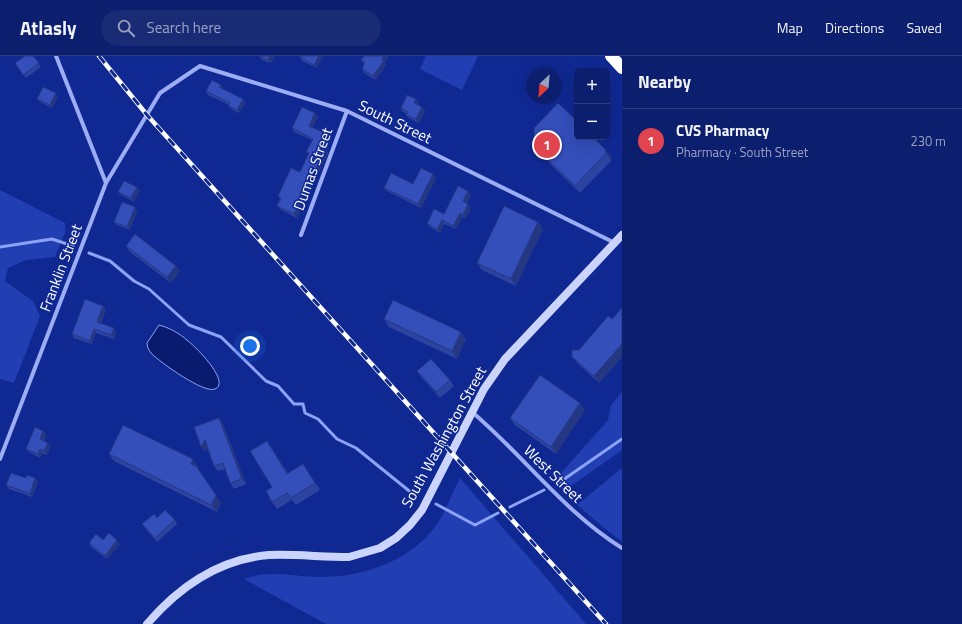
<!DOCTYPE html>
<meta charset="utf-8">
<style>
:root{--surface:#0c1e6e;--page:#1a2b76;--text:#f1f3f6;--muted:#9aa2c2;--line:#2c3c81;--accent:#8c9099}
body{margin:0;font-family:"Titillium Web",sans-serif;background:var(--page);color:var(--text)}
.controls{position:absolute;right:12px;top:12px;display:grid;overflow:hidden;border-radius:6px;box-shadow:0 4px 16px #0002}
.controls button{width:36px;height:36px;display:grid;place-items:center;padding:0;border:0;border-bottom:1px solid var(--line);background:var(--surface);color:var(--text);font:20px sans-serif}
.compass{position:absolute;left:526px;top:12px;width:36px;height:36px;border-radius:50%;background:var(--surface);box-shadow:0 4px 16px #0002;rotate:206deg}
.you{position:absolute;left:250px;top:290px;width:14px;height:14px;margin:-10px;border:3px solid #fff;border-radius:50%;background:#1a73e8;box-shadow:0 0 0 6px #1a73e833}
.badge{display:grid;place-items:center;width:26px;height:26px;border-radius:50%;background:var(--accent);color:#fff;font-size:13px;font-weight:700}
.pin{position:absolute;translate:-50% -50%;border:2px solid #fff;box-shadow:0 1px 4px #0006}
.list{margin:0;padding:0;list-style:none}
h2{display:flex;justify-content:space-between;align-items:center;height:52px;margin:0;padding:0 16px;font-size:17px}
h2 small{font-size:13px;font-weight:400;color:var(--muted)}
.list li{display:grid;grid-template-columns:26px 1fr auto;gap:12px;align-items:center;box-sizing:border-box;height:64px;padding:0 16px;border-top:1px solid var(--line)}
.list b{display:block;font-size:15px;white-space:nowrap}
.list p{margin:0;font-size:13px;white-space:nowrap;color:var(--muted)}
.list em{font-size:13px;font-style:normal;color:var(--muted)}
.icon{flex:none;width:22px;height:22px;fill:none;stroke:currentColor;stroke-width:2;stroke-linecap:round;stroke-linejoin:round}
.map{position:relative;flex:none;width:622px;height:568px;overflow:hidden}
header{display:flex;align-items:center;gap:24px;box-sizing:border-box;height:56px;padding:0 20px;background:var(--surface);border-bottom:1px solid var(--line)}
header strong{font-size:19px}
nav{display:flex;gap:22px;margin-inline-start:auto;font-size:14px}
.search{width:280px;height:36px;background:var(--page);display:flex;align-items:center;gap:10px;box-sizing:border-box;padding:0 14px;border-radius:22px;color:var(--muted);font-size:15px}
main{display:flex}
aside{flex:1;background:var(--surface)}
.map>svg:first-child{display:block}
.green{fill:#213eb2}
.water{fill:#091b6e;stroke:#8da3f7}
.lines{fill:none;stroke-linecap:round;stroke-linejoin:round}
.stream{stroke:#8da3f7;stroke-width:3}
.street{stroke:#9cadf3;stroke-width:4}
.secondary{stroke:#cbd4fd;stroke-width:8}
.highway{stroke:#fff;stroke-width:12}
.rail-casing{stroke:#fff;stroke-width:4.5}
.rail{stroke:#102892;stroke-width:3;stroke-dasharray:9;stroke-linecap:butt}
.wall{fill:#2d43a0}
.shaded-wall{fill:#243782}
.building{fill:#344eba;stroke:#243782}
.labels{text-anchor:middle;stroke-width:3;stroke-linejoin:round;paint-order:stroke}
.street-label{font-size:15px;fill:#fff;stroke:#102892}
</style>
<header>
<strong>Atlasly</strong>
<div class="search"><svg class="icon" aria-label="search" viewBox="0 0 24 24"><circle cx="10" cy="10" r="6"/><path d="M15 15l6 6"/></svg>Search here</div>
<nav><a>Map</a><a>Directions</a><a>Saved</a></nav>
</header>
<main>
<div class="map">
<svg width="622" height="568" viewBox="0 0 622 568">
<rect width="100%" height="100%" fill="#102892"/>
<path class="green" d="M426,0H478L462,34L420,13Z
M0,134L65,167V177L55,201L26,204L8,212L5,225L33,245L40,260L14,327L0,323Z
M622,336V394L564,435L551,424L561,417L608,364L611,349Z
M622,412V485L613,479L577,449Z
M460,422L586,568H326L244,523C268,514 290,520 316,521C359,522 408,507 435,471C445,457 452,438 460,422Z"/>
<path class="water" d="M159,269C170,272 179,277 188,285C196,291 231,326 215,333C204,338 160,306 152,298C149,295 147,291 147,287Z"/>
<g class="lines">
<path class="stream" d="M0,191L52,183L73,190
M89,197L110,205L134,225L149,233L189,269L221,281L266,325L278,330L294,348H303L305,357L318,363L337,383L356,392L413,438
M560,426L622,383
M436,448L475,469L498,457
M510,451L544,434"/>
<path class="street" d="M56,0L106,127
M301,179L347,55
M472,356C523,399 564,456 622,492
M0,403L106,127L160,37L200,10L347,55L615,187"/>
<path class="secondary" d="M147,568C178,532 219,503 269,499C295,498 322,501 349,501L380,492L396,482L410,469L422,454L484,333L505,303L622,179"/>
<path class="highway" d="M611,0L622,12"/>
<defs>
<path id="rail" d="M99,0L147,59L606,568"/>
</defs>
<use href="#rail" class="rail-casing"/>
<use href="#rail" class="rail"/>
</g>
<path class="wall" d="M33,0L41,11L26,22L15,7Z
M259,0H275L271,7L262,4Z
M323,0L317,12L302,5L300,1Z
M361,4L385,7L386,9L376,24L364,17L362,13L364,8Z
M221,29L223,32L222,33L243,43L245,47L239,57L231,53L228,50L229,49L208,39L206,35Z
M58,41L52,52L40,46L37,43Z
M419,47L418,49L425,55L419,67L409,62L406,59L407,58L403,56L401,52Z
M315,57L318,61L312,71L329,79L331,82L326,95L328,97L297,162L280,153L277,150L280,143L278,140L300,116L308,98L306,96L312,84L294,76L292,72Z
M534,90L605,93L611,100V105L580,137L539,97Z
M436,122L421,152L387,135L384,132L413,128Z
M137,131L140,135L134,146L121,139L118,136Z
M471,139L467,147L471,152L466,162L462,161L456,173L444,168L440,177L430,171L427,168L444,158Z
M137,155L130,174L117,169L114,166Z
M538,166L543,173L516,230L482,214L477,207Z
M126,190L176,210L180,215L171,227L130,196Z
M103,250L106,253L101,267L116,276L114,283L96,277L92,288L74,282L72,278Z
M622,252V301L599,327L578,308L572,301L579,294L612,263Z
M384,263L466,283L457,303L389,271Z
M417,315L450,324L454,330L440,342L421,321Z
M585,354L556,398L515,369L510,362Z
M219,362L223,368L246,428L234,433L230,427L225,413L218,415L214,410L207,392L205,396Z
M43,375L46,379L44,385L51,390L47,399L42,397L40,402L29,396L26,393Z
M267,385L288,417L303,408L320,434L296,449L292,444L277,453L272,446V431Z
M109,398L198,411L197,412L221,447L217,456L114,405Z
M35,422L38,426L32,441L9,433L6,429Z
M157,462L175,464L177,468L157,486L145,472L142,468Z
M89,487L120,488L107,503L91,491Z"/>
<path class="shaded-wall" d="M270,0H275L271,7L268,4Z
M319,0H323L317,12L314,9Z
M384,0H389L385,7L386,9L376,24L373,20Z
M221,29L223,32L222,35L219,31Z
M56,37L58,41L52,52L50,49Z
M243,43L245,47L239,57L237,54Z
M416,43L419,47L417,51L414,47Z
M422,51L425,55L419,67L416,63Z
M315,57L318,61L311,73L309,70Z
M329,79L331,82L326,95L328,97L297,162L294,158Z
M605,93L611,100V105L606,97Z
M433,118L436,122L421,152L418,148Z
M137,131L140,135L134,146L131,142Z
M468,135L471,139L466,149L463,145Z
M468,148L471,152L466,162L463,159Z
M135,151L137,155L130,174L127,171Z
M460,157L462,161L456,173L453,170Z
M442,164L444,168L440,177L437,173Z
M538,166L543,173L516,230L511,223Z
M176,210L180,215L171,227L167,221Z
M103,250L106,253L100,270L97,266Z
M114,272L116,276L114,283L111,279Z
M94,273L96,277L92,288L90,285Z
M461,276L466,283L457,303L452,295Z
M622,288V301L599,327L594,320Z
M580,347L585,354L556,398L551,391Z
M219,362L223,368L246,428L242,423Z
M43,375L46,379L43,387L40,383Z
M205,384L208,390L205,396L201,391Z
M267,385L272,392L292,425L287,418Z
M48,387L51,390L47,399L44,395Z
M40,393L42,397L40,402L38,398Z
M193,403L198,411L197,412L221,447L217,456L211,449L191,408Z
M35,422L38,426L32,441L30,438Z
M117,484L120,488L107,503L105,500Z"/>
<path class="building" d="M25,0H33L39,7L23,19L15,7Z
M259,0H270L268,4Z
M300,0H319L314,9L300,1Z
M364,0H384L382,4L384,5L373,20L362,13L365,6L361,4Z
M212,24L221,29L219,31L243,43L237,54L228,50L230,47L206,35Z
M43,31L56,37L50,49L37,43Z
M407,39L416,43L414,47L422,51L416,63L406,59L408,56L401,52Z
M558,47L577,65V81H593L605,93L606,97L575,130L534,90V72Z
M302,51L315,57L309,70L329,79L322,92L325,94L294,158L277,150L281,142L278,140L291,112L300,116L309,97L306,96L313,83L292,72Z
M421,112L433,118L418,148L384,132L391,117L413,128Z
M124,125L137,131L131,142L118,136Z
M458,130L468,135L463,145L468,148L463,159L460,157L453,170L442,164L437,173L427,168L434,153L444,158Z
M122,146L135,151L127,171L114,166Z
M504,150L538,166L511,223L477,207Z
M135,178L176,210L167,221L126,190Z
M85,243L103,250L97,266L114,272L111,279L94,273L90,285L72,278Z
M393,244L461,276L452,295L384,263Z
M622,252V288L594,320L572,301V294H579L608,260L612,263Z
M431,303L450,324L436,336L417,315Z
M540,319L580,347L551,391L510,362Z
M219,362L242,423L230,427L223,407L214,410L205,384L201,391L194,371Z
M123,369L193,403L191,408L196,410L216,439L211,449L109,398Z
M35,371L43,375L40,383L48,387L44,395L40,393L38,398L26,393Z
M267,385L287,418L303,408L315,427L291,442L287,437L272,446L266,435L272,431L250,395Z
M11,417L26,422L27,419L35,422L30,438L6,429Z
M165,454L175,464L155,482L142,468L154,458L157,462Z
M109,477L117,484L105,500L89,487L96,478L103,484Z"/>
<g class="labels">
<g class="street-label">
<text transform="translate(395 66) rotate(26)" y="5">South Street</text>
<text transform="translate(313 113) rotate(-70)" y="5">Dumas Street</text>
<text transform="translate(61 212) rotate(-69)" y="5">Franklin Street</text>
<text transform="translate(444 381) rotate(-61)" y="5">South Washington Street</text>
<text transform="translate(553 418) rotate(44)" y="5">West Street</text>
</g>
</g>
</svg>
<div class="controls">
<button>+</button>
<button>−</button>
</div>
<svg class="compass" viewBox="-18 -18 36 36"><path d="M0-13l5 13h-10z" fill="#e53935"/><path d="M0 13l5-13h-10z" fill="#9aa2c2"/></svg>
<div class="you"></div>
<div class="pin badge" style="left:547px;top:89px;background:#e0444e">1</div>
</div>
<aside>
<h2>Nearby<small></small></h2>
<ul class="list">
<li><span class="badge" style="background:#e0444e">1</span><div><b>CVS Pharmacy</b><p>Pharmacy · South Street</p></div><em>230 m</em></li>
</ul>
</aside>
</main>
